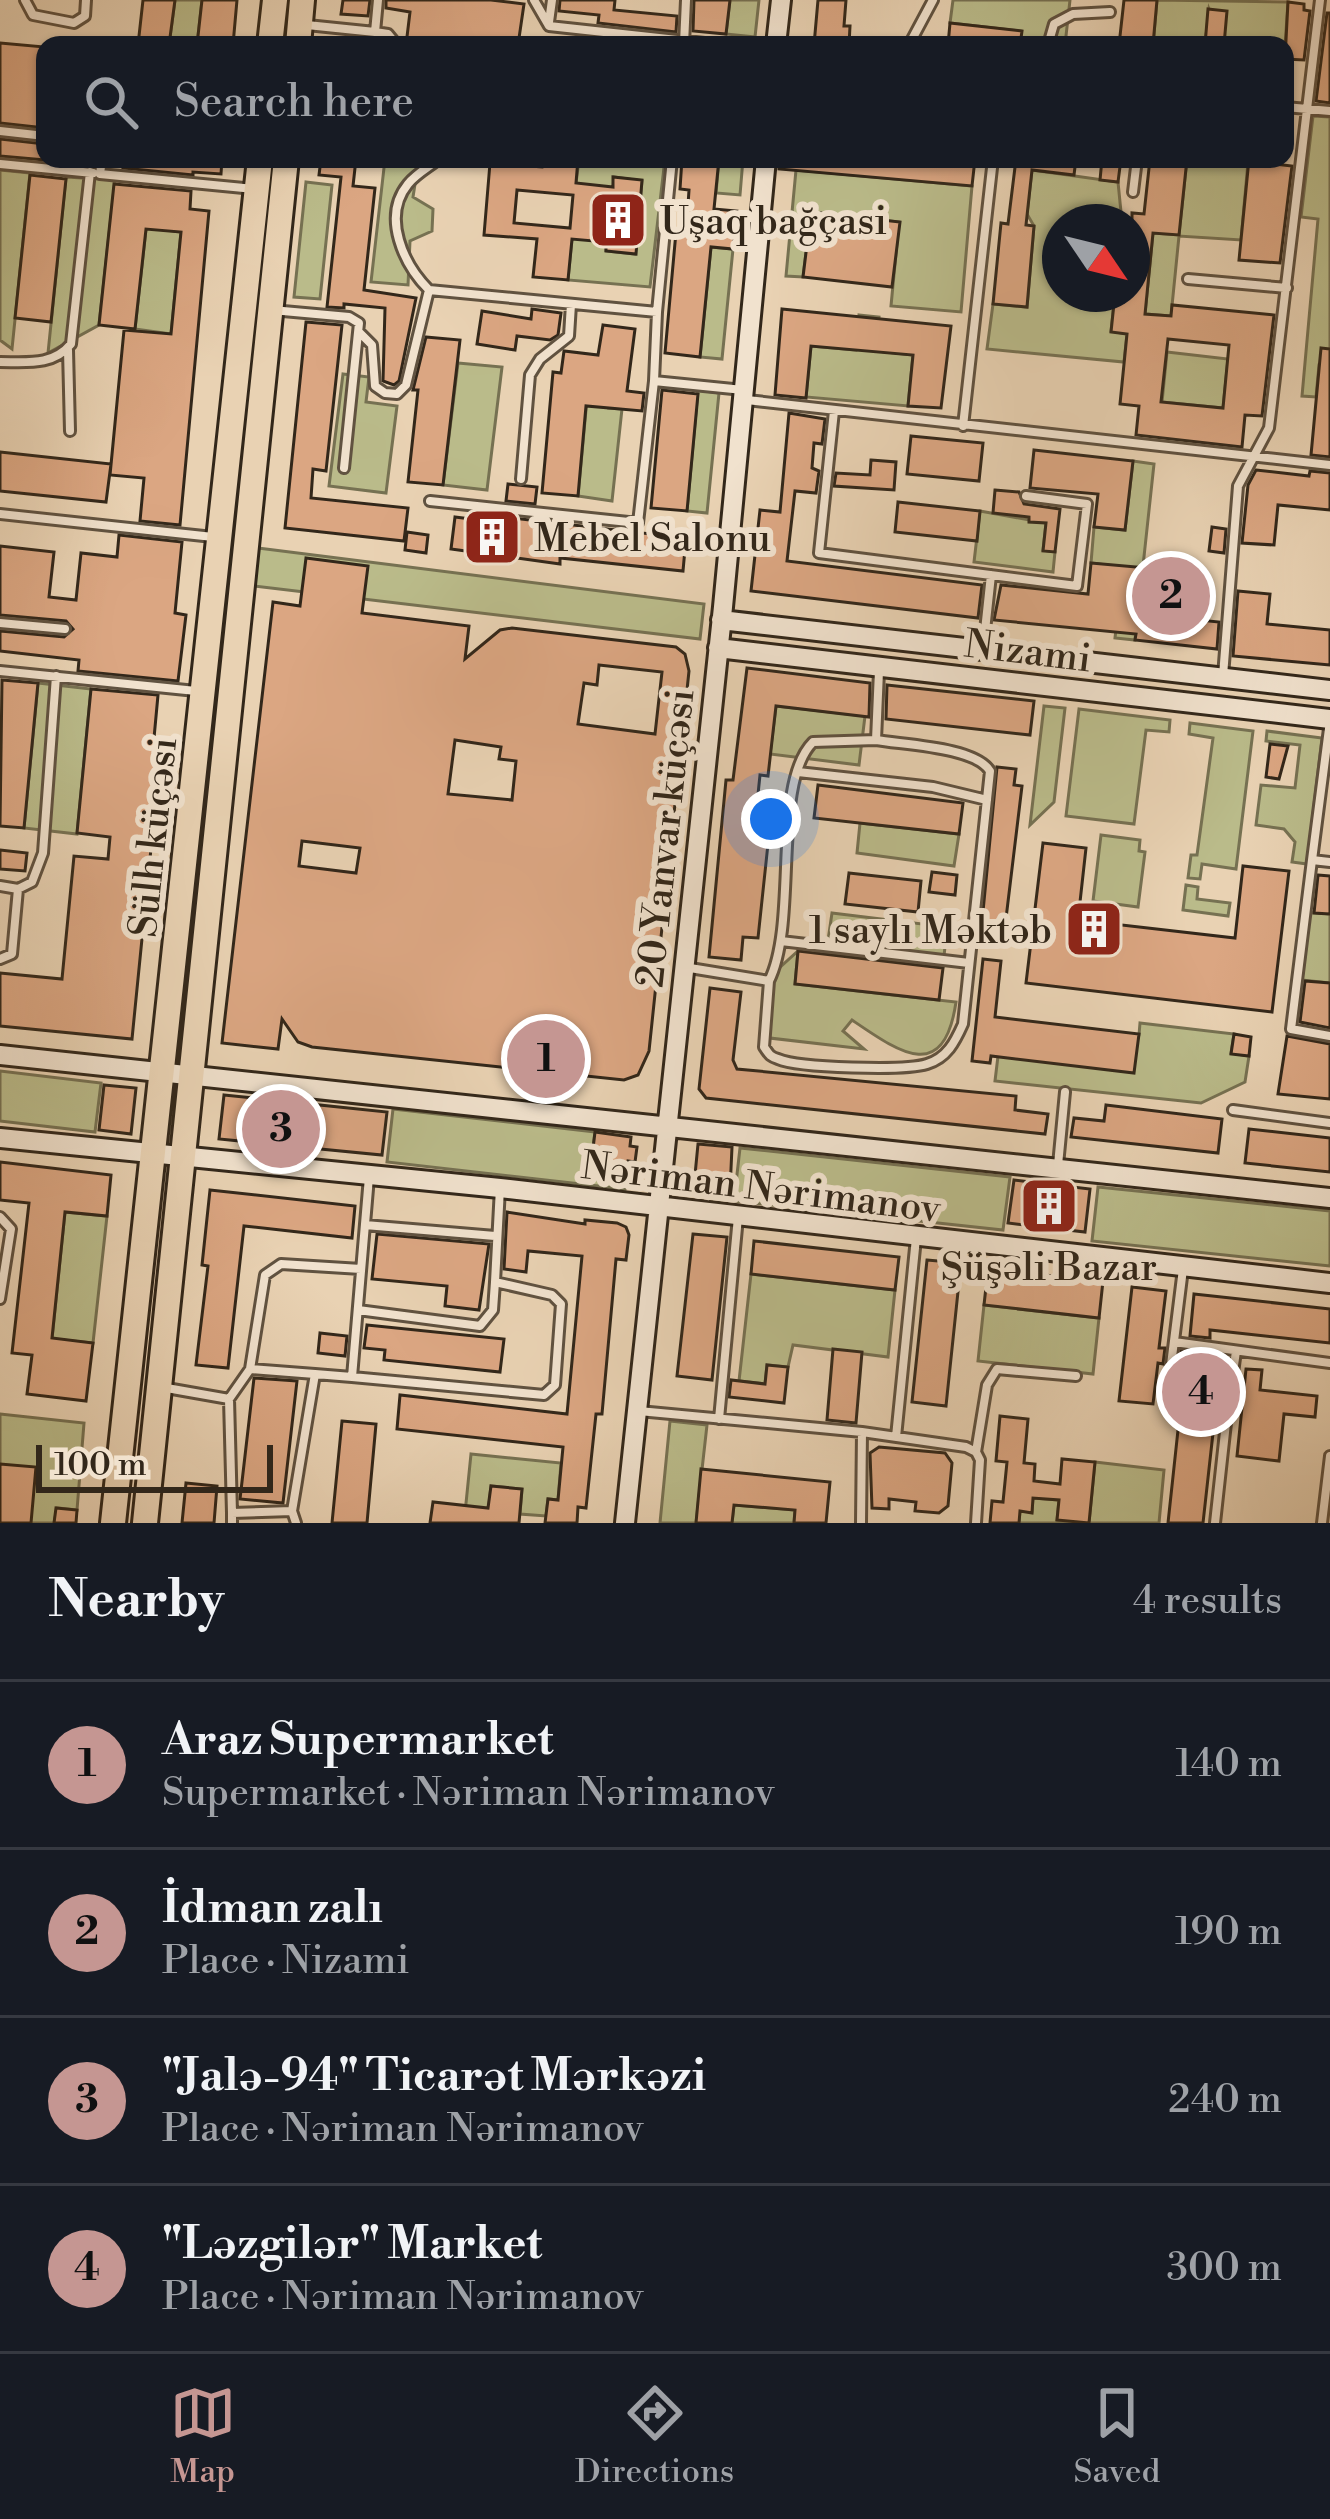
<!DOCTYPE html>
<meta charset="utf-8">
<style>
:root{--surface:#171b24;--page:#20242c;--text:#f1f3f6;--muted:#9ea1a6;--line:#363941;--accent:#c59692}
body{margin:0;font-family:"Libre Bodoni",serif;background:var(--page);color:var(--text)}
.compass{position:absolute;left:1042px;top:204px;width:108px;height:108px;border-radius:50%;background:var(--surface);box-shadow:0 3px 9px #0004;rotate:125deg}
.scale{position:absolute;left:36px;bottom:30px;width:237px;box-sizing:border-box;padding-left:12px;border:6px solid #32271a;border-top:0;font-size:33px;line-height:42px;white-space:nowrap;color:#32271a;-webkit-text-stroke:9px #f1e2ce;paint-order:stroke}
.you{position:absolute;left:771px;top:819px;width:42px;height:42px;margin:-30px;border:9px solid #fff;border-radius:50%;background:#1a73e8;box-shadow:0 0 0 18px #1a73e833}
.badge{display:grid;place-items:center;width:78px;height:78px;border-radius:50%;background:var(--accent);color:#111;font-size:39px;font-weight:700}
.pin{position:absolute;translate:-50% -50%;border:6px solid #fff;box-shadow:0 3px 12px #0006}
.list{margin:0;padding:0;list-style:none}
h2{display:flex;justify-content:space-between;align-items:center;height:156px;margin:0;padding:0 48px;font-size:51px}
h2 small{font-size:39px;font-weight:400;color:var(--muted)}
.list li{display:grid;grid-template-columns:78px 1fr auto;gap:36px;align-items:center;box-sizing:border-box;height:168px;padding:0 48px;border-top:3px solid var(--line)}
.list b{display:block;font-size:45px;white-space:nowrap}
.list p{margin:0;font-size:39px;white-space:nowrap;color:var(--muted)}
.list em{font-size:39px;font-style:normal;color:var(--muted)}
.icon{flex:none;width:66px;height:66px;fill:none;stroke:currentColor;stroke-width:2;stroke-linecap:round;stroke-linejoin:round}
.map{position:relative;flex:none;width:1330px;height:1523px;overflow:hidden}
.search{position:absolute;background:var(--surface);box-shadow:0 3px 9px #0004;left:36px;right:36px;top:36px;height:132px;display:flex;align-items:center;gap:30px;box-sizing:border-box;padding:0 42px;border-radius:24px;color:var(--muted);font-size:45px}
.sheet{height:828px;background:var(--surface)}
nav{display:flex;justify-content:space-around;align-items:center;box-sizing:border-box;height:168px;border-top:3px solid var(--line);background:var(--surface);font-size:33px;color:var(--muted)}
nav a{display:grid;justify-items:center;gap:6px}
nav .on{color:var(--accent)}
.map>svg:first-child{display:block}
.green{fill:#babb8a;stroke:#767152;stroke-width:3}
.building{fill:#dba682;stroke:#32271a;stroke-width:3;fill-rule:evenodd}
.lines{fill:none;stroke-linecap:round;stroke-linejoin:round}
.lane-casing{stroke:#605240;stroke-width:14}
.secondary-casing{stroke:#32271a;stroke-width:24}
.highway-casing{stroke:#32271a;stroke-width:30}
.lane{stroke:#f1e2ce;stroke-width:8}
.secondary{stroke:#f1e2ce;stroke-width:18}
.highway{stroke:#e9d2b3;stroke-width:24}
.labels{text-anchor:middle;stroke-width:12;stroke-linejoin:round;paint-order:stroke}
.poi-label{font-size:39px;fill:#32271a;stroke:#f1e2ce;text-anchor:start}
.street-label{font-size:39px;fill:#32271a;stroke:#f1e2ce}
</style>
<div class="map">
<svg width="1330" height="1523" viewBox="0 0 1330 1523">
<rect width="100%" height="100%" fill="#e9d2b3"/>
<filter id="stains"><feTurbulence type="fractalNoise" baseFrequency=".00167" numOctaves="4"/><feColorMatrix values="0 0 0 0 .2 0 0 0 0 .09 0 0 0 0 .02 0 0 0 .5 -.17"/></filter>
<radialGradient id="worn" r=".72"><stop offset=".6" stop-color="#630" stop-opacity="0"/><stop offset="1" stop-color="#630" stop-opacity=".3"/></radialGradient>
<path class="green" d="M175,0H202L197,45H169Z
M730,0H759L755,37L726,34Z
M953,0H1070L1065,45H1020L1021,31L950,23Z
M1157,0L1288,2L1285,46L1224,45L1209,9L1205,45H1153Z
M1313,116L1330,117V365H1319L1316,397L1302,396L1318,219L1301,217Z
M385,159H426L418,165L413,197L433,209L432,231L410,241L408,285L371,282Z
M579,159H665L650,287L568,280L572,239L608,221L606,251L635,254L642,181L614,177L611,208L576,183Z
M719,159H743L740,195L716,193Z
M1187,159L1248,162L1241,240L1179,236L1171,316L1145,314L1153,233L1179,235Z
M0,170L30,173L12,349L0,340Z
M796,170L972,186L961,312L891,306L899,222L811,212L803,277L786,276Z
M1032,170L1118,182L1122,222H1060V294H1115L1111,331L1127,334L1124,362L987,349L993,304L1027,307L1034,226L1027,214Z
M66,177L115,180L99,325L48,353Z
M306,182L332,185L320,299L294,297Z
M151,184L162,187L158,229L181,232L171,334L135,329Z
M711,247L733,249L722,359L700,357Z
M859,315L879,317L876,351L913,355L908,406L806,397L811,346L856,350Z
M1167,352L1228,359L1223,408L1162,402Z
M458,363L502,367L487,490L443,485Z
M343,374L369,377L366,402L397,406L386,493L329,486Z
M588,388L608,408L622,409L612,501L578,496Z
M698,390L719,393L707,513L687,511Z
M1133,461L1154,464L1135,640L1115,638L1123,567L1091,563L1094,527L1125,530Z
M980,511L1046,523L1043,550L1055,552L1053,572L974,562Z
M258,548L704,604L700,639L254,586Z
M38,683L91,689L77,834L24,828Z
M776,706L865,716L859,765L770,754Z
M1044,706L1065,708L1054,802L1030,825Z
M1079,709L1170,720L1169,732L1146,730L1134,824L1066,816Z
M1190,723L1253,731L1236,869L1202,864L1200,879L1188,878L1191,855H1197L1213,738L1189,734Z
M1267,731L1322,738L1307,864L1292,862L1295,842L1284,829L1256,825L1261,785L1295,788L1300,745L1266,741Z
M860,823L959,834L954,866L857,853Z
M1101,835L1140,840L1139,851L1145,852L1138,907L1093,901Z
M1186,885L1198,887L1197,899L1230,903L1228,916L1183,910Z
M1310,912L1330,914V983L1302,980Z
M832,913L947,927L943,966L826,954Z
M798,951L795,984L956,1002C944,1085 899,1052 852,1020L843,1031L864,1049L761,1037L766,980Z
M1140,1023L1234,1034L1231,1053L1249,1056L1245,1082L1201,1103L995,1081L998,1056L1139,1035Z
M0,1071L101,1083L95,1132L0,1121Z
M393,1109L595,1132L591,1165L627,1169L625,1189L387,1162Z
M740,1148L1010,1177L1003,1230L734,1201Z
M1098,1187L1330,1211V1266L1092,1241Z
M65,1212L107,1216L93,1343L52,1339Z
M751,1274L895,1290L888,1357L793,1345L788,1367L767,1365L765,1384L739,1381Z
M984,1305L1099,1318L1093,1374L978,1361Z
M0,1414L84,1423L77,1510L57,1508L54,1523H31L0,1464Z
M670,1421L707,1425L696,1523H660Z
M471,1454L561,1463L558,1500L548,1499L546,1516L520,1514L522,1489L491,1486L487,1523H464Z
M1095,1462L1164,1470L1159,1523H1089Z
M1033,1498L1059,1500L1057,1520L1088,1523H1019L1020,1511L1032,1512Z
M734,1505L795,1510L794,1523H732Z"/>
<path class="building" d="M143,0H175L169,45H138Z
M202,0H237L233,45H197Z
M343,0H370L368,16L341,14Z
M386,0H491L524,4L518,45H406L410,12L386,8Z
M560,0H615L614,10L677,16L676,32L598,23L599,15L559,11Z
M694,0H730L726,34L693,31Z
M818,0H846L844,26H850L849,45H814Z
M1124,0H1157L1153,45H1119Z
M1288,2L1304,4V10L1310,11L1304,60L1285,59Z
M1208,9L1227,11L1224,45H1205Z
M1327,13H1330V103L1316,101Z
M950,23L1022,31L1020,45H948Z
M0,43L45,47V128L0,123Z
M0,139L45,144V159H68V162L0,156Z
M124,159H222L221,174L193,172V175L123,168Z
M321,159H356L353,186L375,188L364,290L416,298L399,381L394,385L383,381L385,308L344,304V308L327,307L341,177L319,175Z
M543,159H578L576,183L613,187V177L642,180L636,254L606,251V242L572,239L568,280L533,277L537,239L484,235L490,163L542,167ZM517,190L573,195L570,228L514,223Z
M682,159H719L714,209L737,211L733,249L711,247L700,357L665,353L676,232L686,234L689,190L680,189Z
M779,159H975L972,186L779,169Z
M1016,159H1076L1074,175L1032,170L1026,225L1034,226L1027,307L993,304L1001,223L1008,224Z
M1102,159H1121L1118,182L1100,180Z
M1150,159H1187L1179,235L1153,233L1145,314L1171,316L1172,305L1274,315L1262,416L1245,415L1242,447L1136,435L1139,406L1120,404L1127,334L1111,332L1115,294H1132V213L1144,214ZM1168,339L1229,345L1223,408L1161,402Z
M1249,159H1275L1274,164L1292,166L1280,263L1239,260Z
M30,175L66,179L51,322L15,318Z
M114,184L191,191L190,209L209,211L180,525L140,521L144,478L110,475L124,330L171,334L181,232L146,229L135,329L99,325Z
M811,212L900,222L892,287L803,277Z
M532,309L561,313L558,335L550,340L517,336L515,350L477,344L482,311L531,319Z
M782,309L951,326L941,408L908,406L913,355L811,346L806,398L775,395Z
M306,322L342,325L326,471L313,469L311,498L408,508L404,541L285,528Z
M603,325L635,329L627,391L644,393L642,411L586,406L578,496L542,493L553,372L561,373L564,351L598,355Z
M426,337L460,340L443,485L408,482L418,390H413Z
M1321,348L1330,349V457L1311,455Z
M662,390L698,394L687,511L651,508Z
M789,413L825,419L822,444L814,443L812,468L819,471L816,493L795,491L787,561L982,585L978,618L751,591L760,510L780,512Z
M911,436L983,443L979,481L907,474Z
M1034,450L1133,461L1125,530L1094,527L1098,494L1030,488Z
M0,452L111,464L106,502L0,491Z
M871,460L896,462L894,490L834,486L836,473L870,475Z
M1256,470L1309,476L1310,471L1330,473V510L1278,505L1274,545L1242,543L1248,485Z
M508,484L537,487L535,504L506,501Z
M995,490L1019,492L1024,504L1060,509L1055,552L1043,551L1046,523L1029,522V517L993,513Z
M898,502L980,511L977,541L895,532Z
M455,517L503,523L504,517L686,538L683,571L560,558V564L451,549Z
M1212,527L1226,529L1224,553L1209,551Z
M407,532L428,535L426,553L405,550Z
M119,535L182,542L175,613L186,615L178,681L78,671L79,660L0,651V631L64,637L73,629L66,621L0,615V546L54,552L49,597L76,600L81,553L117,557Z
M306,558L368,566L362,613L469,626L465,659L500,630L512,628L676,647L685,654L689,671L649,1051L638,1075L624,1080L312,1047L298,1042L282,1019L278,1049L222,1043L273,602L300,606ZM599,665L662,672L655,734L578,724L584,683L597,685ZM455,740L501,747L499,759L516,761L512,800L448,794ZM302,841L360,848L356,873L299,866Z
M1091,563L1204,573L1199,620L1219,622L1217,649L1135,640L1136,634L994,620L1001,585L1088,594Z
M1238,591L1270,594L1267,624L1330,630V665L1233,656Z
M747,668L870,683L869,717L776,706L768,776L760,775L755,823L770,825L758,938L743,937L741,960L709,957L726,780H733Z
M2,680L38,683L24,828L0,826Z
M887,685L1034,701L1030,735L886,719Z
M91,689L158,695L154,738H162L132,1039L0,1026V973L62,979L74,856L108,859L110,837L77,833Z
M1270,744L1288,746L1279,779L1266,777Z
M997,767L1016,769L1014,785L1022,786L1004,935L981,932Z
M818,785L963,803L959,834L814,818Z
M1043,843L1086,848L1078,920L1235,938L1243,866L1289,871L1272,1012L1026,983Z
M0,850L27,853L25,871L0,869Z
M932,872L957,875L955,895L929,892Z
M849,873L921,881L918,912L845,904Z
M1318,875L1330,876V914L1314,913Z
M798,951L943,968L939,1000L795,984Z
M983,959L1001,961L995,1017L1139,1034L1134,1073L991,1056L990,1063L972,1061Z
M1305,981L1330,983V1028L1300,1022Z
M710,988L741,992L733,1060L737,1069L1016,1096L1015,1110L1048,1114L1045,1134L706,1098L699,1089Z
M1234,1034L1251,1037L1249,1056L1231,1054Z
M1287,1036L1330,1044V1099L1278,1094Z
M104,1085L136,1088L131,1134L99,1130Z
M224,1095L387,1112L382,1155L219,1139Z
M1106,1105L1222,1119L1218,1153L1071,1137L1074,1118L1104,1121Z
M1249,1129L1330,1138V1172L1245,1163Z
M595,1132L631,1137L630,1146L637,1147L635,1162L628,1161L627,1169L591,1165Z
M698,1144L732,1147L730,1190L694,1185Z
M0,1162L111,1175L107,1216L65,1212L52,1338L93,1343L86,1401L27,1394L32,1355L12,1353L29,1203L0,1200Z
M1014,1180L1090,1189L1085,1232L1008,1223Z
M210,1190L355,1206L352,1238L244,1226L228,1368L196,1365L208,1266L202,1265Z
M507,1212L585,1224V1220L617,1223L626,1227L629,1235L626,1260L616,1259L602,1414H596L586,1508L578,1507L577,1523H545L548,1499L558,1500L563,1447L397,1429L400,1395L567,1414L582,1256L528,1251L526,1272L504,1269Z
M377,1234L489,1244L479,1310L445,1306L447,1286L372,1279Z
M693,1234L727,1237L712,1380L677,1376Z
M754,1241L899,1257L895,1290L751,1274Z
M927,1260L961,1263L946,1406L912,1402Z
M988,1269L1103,1281L1099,1318L984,1305Z
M1132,1287L1166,1291L1159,1348H1165L1163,1364L1158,1363L1153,1404L1119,1401Z
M1194,1294L1330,1309V1343L1210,1330V1338L1190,1336Z
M367,1325L504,1339L500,1372L384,1360L385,1350L364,1348Z
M320,1333L347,1336L345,1356L318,1353Z
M833,1349L862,1352L856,1423L827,1420Z
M1181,1351L1208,1355L1206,1376L1221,1378L1218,1409L1181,1406L1185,1365H1179Z
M767,1365L788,1367L784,1403L729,1397L731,1380L765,1384Z
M1246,1369L1262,1370L1260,1390L1317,1396L1315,1417L1284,1414L1279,1461L1237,1456Z
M254,1378L297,1381L283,1503L240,1499Z
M1000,1416L1028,1419L1024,1463L1035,1464L1034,1481L1060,1484L1062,1459L1095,1462L1089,1523L1057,1520L1059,1500L1033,1498L1032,1513L1020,1511L1019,1523H990L992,1501L1003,1502L1007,1462L996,1461Z
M342,1421L376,1424L367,1523H332Z
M1178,1430L1213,1433L1203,1523H1168Z
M879,1447L945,1453L952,1463L948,1506L939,1513L915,1511L916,1502L889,1499V1509L872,1508L870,1453Z
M0,1464L36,1467L31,1523H0Z
M701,1469L830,1482L826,1523H794L795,1510L734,1505L732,1523H696Z
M186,1483L217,1486L214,1523H182Z
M491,1486L522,1489L519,1523H430L433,1502L488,1508Z
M56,1508L77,1510L76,1523H54Z"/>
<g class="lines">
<defs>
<path id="lane" d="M25,0L33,15L74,23L85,16L86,0
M534,0L549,26L723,45
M549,22L552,0
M307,25L375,32L378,0
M375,32L388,34L397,45
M684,44L686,0
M909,45L933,0
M1048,45L1054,24L1073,14L1110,12
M1285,107L1330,111
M0,131L45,136
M102,159L100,174L254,189
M0,164L93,173
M1133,192L1137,159
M1188,279L1287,288
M429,290C404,265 381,217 408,184C416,174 429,167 439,159
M272,310L349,317L359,323L344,468
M657,312L672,159
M360,333L372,345L375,386L385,393L397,394L406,385L429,290L657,312L654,381L743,390
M68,350L70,431
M0,362C27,362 53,366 71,344L90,172
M747,400L1330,465
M834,411L819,553L1077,586L1087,504L1026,496
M963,426L993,159
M521,479L530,375L540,359L569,336L571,304
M430,501L638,523L654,381
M0,514L213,537
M0,623L65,629
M983,649L991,575
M0,671L196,691
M1223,676L1238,486L1269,428L1320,0
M1330,721L1312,860L1330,862
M798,772L933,787L987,800
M1312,860L1291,1029L1330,1036
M0,886L18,889L32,882L43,853L56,676
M781,941L969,963
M0,959L12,954L18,889
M684,967L769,981C799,921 771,784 813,742L876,740L879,671
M769,981L764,1047C769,1054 769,1056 778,1059C799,1068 905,1071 927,1064C947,1058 955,1042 963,1024L990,771C975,747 905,745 876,740
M1233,1110L1330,1123
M1058,1165L1065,1092
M369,1177L352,1377L544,1395L555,1385L561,1304L552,1295L495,1282L500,1188
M0,1217L11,1229L0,1299
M365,1225L495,1236
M1183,1269L1166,1405C1176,1426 1205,1421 1226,1423L1215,1523
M358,1310L480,1326L493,1310L495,1282
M1174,1342L1330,1363
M250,1369L265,1275L281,1264L361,1269
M161,1387L229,1399L250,1369L315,1374
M229,1399L232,1513
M639,1411L862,1432L966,1447L976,1452L980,1460L976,1523
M719,1419L738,1217
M1226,1423L1236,1351
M896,1437L916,1238
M976,1452L987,1385L997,1369L1076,1376
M292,1511L296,1523
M232,1523V1513L292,1511L315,1374L352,1377
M861,1523L862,1432
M1322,1523L1330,1456"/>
<path id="secondary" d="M776,45L781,0
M721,620L1330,690
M718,648L1330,719
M0,1055L1330,1198
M0,1138L500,1188L1330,1283
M625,1523L723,607L766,159"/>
<path id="highway" d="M270,45L275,0
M298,45L302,0
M113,1523L260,159
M145,1523L286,159"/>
</defs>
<use href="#lane" class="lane-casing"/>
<use href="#secondary" class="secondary-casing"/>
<use href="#highway" class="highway-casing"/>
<use href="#lane" class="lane"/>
<use href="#secondary" class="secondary"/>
<use href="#highway" class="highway"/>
</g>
<defs>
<symbol id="building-square" viewBox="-11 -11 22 22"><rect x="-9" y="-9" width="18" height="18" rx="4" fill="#8f2418" stroke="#f1e2ce"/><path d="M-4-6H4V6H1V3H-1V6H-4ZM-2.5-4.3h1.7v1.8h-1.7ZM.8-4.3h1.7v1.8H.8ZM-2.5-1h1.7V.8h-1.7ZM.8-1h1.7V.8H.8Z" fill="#fff"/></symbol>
</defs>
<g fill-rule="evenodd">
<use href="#building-square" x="585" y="187" width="66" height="66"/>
<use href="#building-square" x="459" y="504" width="66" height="66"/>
<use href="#building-square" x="1061" y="896" width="66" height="66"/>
<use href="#building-square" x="1016" y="1173" width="66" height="66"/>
</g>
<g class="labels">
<g class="poi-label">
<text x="660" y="234">Uşaq bağçasi</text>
<text x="534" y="551">Mebel Salonu</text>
<text x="1052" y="943" text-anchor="end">1 saylı Məktəb</text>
<text x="1049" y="1280" text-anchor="middle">Şüşəli Bazar</text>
</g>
<g class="street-label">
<text transform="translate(1028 650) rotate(7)" y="14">Nizami</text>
<text transform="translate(152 837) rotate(-84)" y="14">Sülh küçəsi</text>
<text transform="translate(664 838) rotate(-84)" y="14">20 Yanvar küçəsi</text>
<text transform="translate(761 1186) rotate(7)" y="14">Nəriman Nərimanov</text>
</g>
</g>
<rect width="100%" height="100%" filter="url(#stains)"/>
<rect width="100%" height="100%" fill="url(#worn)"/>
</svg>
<svg class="compass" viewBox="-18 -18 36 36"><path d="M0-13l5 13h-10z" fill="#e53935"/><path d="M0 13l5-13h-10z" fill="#9ea1a6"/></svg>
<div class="scale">100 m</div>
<div class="you"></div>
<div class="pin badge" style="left:546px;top:1059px">1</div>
<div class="pin badge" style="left:1171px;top:596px">2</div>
<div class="pin badge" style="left:281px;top:1129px">3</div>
<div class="pin badge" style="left:1201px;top:1392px">4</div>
<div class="search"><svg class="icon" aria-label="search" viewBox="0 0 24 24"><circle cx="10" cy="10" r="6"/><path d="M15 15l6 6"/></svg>Search here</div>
</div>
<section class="sheet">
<h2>Nearby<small>4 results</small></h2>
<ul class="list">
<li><span class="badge">1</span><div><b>Araz Supermarket</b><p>Supermarket · Nəriman Nərimanov</p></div><em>140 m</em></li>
<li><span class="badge">2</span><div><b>İdman zalı</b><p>Place · Nizami</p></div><em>190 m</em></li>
<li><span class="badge">3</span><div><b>&quot;Jalə-94&quot; Ticarət Mərkəzi</b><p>Place · Nəriman Nərimanov</p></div><em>240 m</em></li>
<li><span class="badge">4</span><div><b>&quot;Ləzgilər&quot; Market</b><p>Place · Nəriman Nərimanov</p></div><em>300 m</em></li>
</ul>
</section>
<nav>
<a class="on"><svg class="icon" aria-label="map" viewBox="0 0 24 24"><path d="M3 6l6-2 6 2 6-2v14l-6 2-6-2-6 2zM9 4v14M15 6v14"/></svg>Map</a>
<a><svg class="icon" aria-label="directions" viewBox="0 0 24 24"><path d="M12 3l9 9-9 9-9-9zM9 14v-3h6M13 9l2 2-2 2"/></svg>Directions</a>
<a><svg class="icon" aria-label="saved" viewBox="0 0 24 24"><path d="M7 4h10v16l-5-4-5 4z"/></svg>Saved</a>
</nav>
